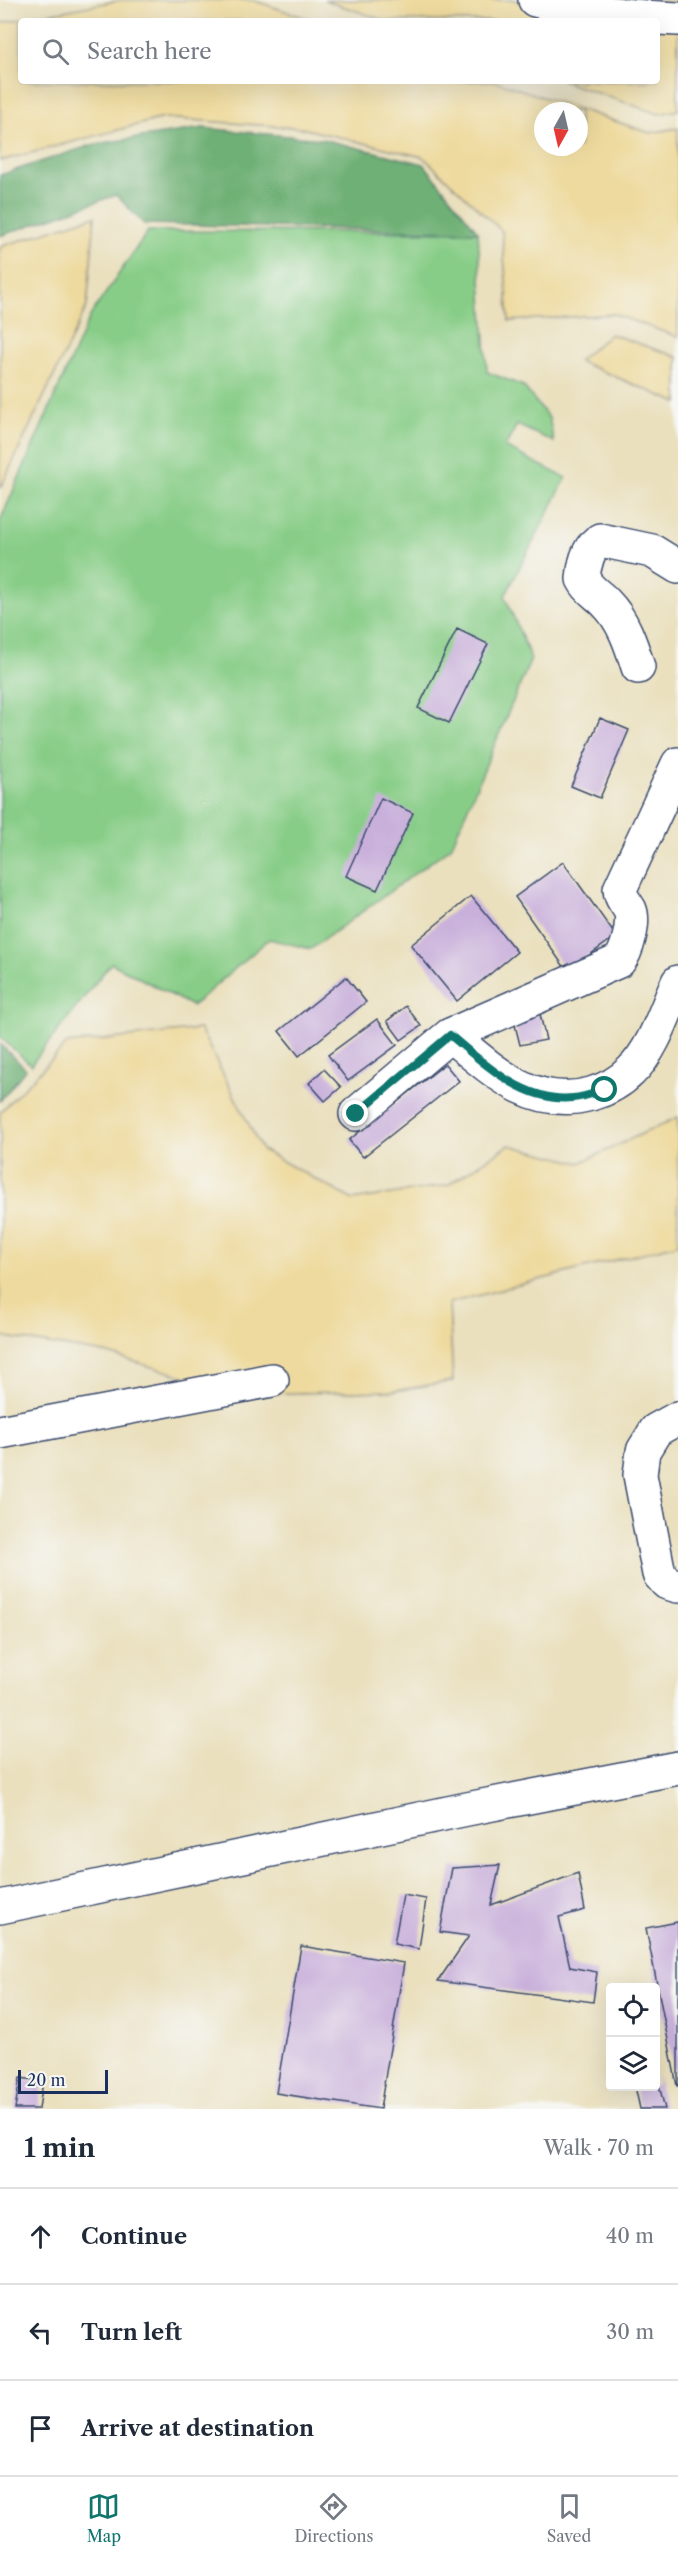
<!DOCTYPE html>
<meta charset="utf-8">
<style>
:root{--surface:#fff;--page:#f2f2f3;--text:#1f2937;--muted:#747a83;--line:#e0e1e3;--accent:#0f766e}
body{margin:0;font-family:"Libre Caslon Text",serif;background:var(--page);color:var(--text)}
.controls{position:absolute;right:18px;bottom:18px;display:grid;overflow:hidden;border-radius:6px;box-shadow:0 6px 24px #0002}
.controls button{width:54px;height:54px;display:grid;place-items:center;padding:0;border:0;border-bottom:2px solid var(--line);background:var(--surface);color:var(--text);font:30px sans-serif}
.compass{position:absolute;left:534px;top:102px;width:54px;height:54px;border-radius:50%;background:var(--surface);box-shadow:0 6px 24px #0002;rotate:188deg}
.scale{position:absolute;left:18px;bottom:15px;width:90px;box-sizing:border-box;padding-left:6px;border:3px solid #1b2f5e;border-top:0;font-size:16px;line-height:21px;white-space:nowrap;color:#1b2f5e;-webkit-text-stroke:4px #f6f6f2;paint-order:stroke}
.stop{position:absolute;width:18px;height:18px;margin:-14px;border:4px solid #0f766e;border-radius:50%;background:#fff}
.stop.end{background:#0f766e;border-color:#fff;box-shadow:0 2px 6px #0008}
.list{margin:0;padding:0;list-style:none}
h2{display:flex;justify-content:space-between;align-items:center;height:78px;margin:0;padding:0 24px;font-size:26px}
h2 small{font-size:20px;font-weight:400;color:var(--muted)}
.list li{display:grid;grid-template-columns:39px 1fr auto;gap:18px;align-items:center;box-sizing:border-box;height:96px;padding:0 24px;border-top:2px solid var(--line)}
.list b{display:block;font-size:22px;white-space:nowrap}
.list em{font-size:20px;font-style:normal;color:var(--muted)}
.icon{flex:none;width:33px;height:33px;fill:none;stroke:currentColor;stroke-width:2;stroke-linecap:round;stroke-linejoin:round}
.map{position:relative;flex:none;width:678px;height:2109px;overflow:hidden}
.search{position:absolute;background:var(--surface);box-shadow:0 6px 24px #0002;left:18px;right:18px;top:18px;height:66px;display:flex;align-items:center;gap:15px;box-sizing:border-box;padding:0 21px;border-radius:6px;color:var(--muted);font-size:22px}
.sheet{height:366px;background:var(--surface)}
nav{display:flex;justify-content:space-around;align-items:center;box-sizing:border-box;height:84px;border-top:2px solid var(--line);background:var(--surface);font-size:16px;color:var(--muted)}
nav a{display:grid;justify-items:center;gap:3px}
nav .on{color:var(--accent)}
.map>svg:first-child{display:block}
.green{fill:#88cd87;stroke:#527e72;stroke-width:1.5}
.forest{fill:#6eb074;stroke:#447069;stroke-width:1.5}
.sand{fill:#eeda9e;stroke:#84847e;stroke-width:1.5;fill-rule:evenodd}
.building{fill:#c9b0db}
.lines{fill:none;stroke-linecap:round;stroke-linejoin:round}
.minor-casing{stroke:#3a4a6c;stroke-width:36}
.minor{stroke:#fff;stroke-width:33}
.route{stroke:#0f766e;stroke-width:8}
</style>
<div class="map">
<svg width="678" height="2109" viewBox="0 0 678 2109">
<rect width="100%" height="100%" fill="#f6f6f2"/>
<filter id="ink" filterUnits="userSpaceOnUse"><feTurbulence type="fractalNoise" baseFrequency=".0167" numOctaves="2"/><feDisplacementMap in="SourceGraphic" scale="12" xChannelSelector="R" yChannelSelector="G"/><feConvolveMatrix kernelMatrix="1 2 1 2 8 2 1 2 1" color-interpolation-filters="sRGB"/></filter>
<filter id="wash" filterUnits="userSpaceOnUse"><feTurbulence type="fractalNoise" baseFrequency=".008" numOctaves="4" result="noise"/><feDisplacementMap in="SourceGraphic" scale="24" xChannelSelector="R" yChannelSelector="G"/><feGaussianBlur stdDeviation="1.35" result="paint"/><feColorMatrix in="noise" values="0 0 0 0 0 0 0 0 0 0 0 0 0 0 0 0 0 1.4 0 .05"/><feComposite in="paint" operator="in"/></filter>
<g filter="url(#wash)">
<rect width="100%" height="100%" fill="#eae0be"/>
<path class="green" d="M148,231L478,232L487,372L523,386L549,418L554,442L517,425L505,447L566,478L505,596L531,659L451,847L311,949L269,939L192,1006L111,963L31,1065L0,1037V521L90,316Z"/>
<path class="forest" d="M203,128L322,139L424,164L478,232L144,224L116,195L0,236V175L95,144Z
M0,1044L26,1069L0,1101Z"/>
<path class="sand" d="M121,0H252L315,21H21V81H495L650,133L678,128V337L614,314L509,321L502,231L423,157L301,128L163,118L0,161V23ZM543,111H579V147H543Z
M324,0H678V110L659,114L562,81H657V21H386Z
M95,216L87,306L0,489V247Z
M611,334L678,357V403L578,361Z
M200,1029L262,1150L353,1200L448,1185L509,1145L580,1163L678,1117V1244L449,1303L453,1381L394,1391L243,1394L105,1353L0,1336V1112L67,1044Z"/>
<g id="blocks">
<path class="building" d="M457,629L488,644L449,723L418,708Z
M600,718L629,730L600,798L571,786Z
M381,798L413,813L377,890L346,876Z
M563,862L616,936L567,971L515,897Z
M471,896L517,952L457,1001L411,945Z
M346,977L366,1002L299,1056L279,1031Z
M406,1006L421,1026L401,1040L387,1021Z
M540,1014L546,1040L520,1045L514,1021Z
M377,1019L397,1045L348,1081L328,1055Z
M445,1064L459,1081L363,1157L349,1140Z
M324,1069L341,1087L325,1101L309,1083Z
M500,1865L491,1905L578,1873L585,1910L559,1917L570,1967L597,1972L593,2002L438,1981L469,1936L440,1932L452,1868Z
M403,1895L426,1899L419,1949L394,1944Z
M678,1922V2086H677L646,1928Z
M301,1946L404,1963L380,2109L276,2093Z
M656,2073L665,2109H640L635,2086H656Z
M20,2078L43,2081L39,2109H15Z"/>
</g>
</g>
<g filter="url(#ink)">
<use href="#blocks" fill-opacity="0" stroke="#3a4a6c" stroke-width="1.5"/>
<g class="lines">
<defs>
<path id="minor" d="M535,0C583,12 629,17 678,19
M638,667C631,644 623,620 606,603C598,594 589,591 583,579C584,566 588,547 600,540L652,551L678,567
M450,1035C492,1070 533,1110 591,1094C605,1090 620,1082 631,1071C654,1049 665,1011 678,982
M356,1114L450,1035L619,961C627,952 635,922 630,910C626,903 620,897 620,889L678,764
M678,1418L656,1430L643,1451L640,1475L659,1574L667,1583L678,1586
M0,1432L272,1380
M0,1907L467,1809L678,1768"/>
</defs>
<use href="#minor" class="minor-casing"/>
<use href="#minor" class="minor"/>
</g>
</g>
<g class="lines" filter="url(#ink)">
<path class="route" d="M356,1114L450,1035C484,1064 525,1103 573,1098C584,1097 595,1093 605,1090"/>
</g>
</svg>
<div class="controls">
<button><svg class="icon" aria-label="locate" viewBox="0 0 24 24"><circle cx="12" cy="12" r="6"/><path d="M12 2v4M12 18v4M2 12h4M18 12h4"/></svg></button>
<button><svg class="icon" aria-label="layers" viewBox="0 0 24 24"><path d="M12 4l9 5-9 5-9-5zM3 14l9 5 9-5"/></svg></button>
</div>
<svg class="compass" viewBox="-18 -18 36 36"><path d="M0-13l5 13h-10z" fill="#e53935"/><path d="M0 13l5-13h-10z" fill="#747a83"/></svg>
<div class="scale">20 m</div>
<div class="stop" style="left:605px;top:1090px"></div>
<div class="stop end" style="left:356px;top:1114px"></div>
<div class="search"><svg class="icon" aria-label="search" viewBox="0 0 24 24"><circle cx="10" cy="10" r="6"/><path d="M15 15l6 6"/></svg>Search here</div>
</div>
<section class="sheet">
<h2>1 min<small>Walk · 70 m</small></h2>
<ul class="list">
<li><svg class="icon" aria-label="ahead" viewBox="0 0 24 24"><path d="M12 20V5M6 11l6-6 6 6"/></svg><div><b>Continue</b></div><em>40 m</em></li>
<li><svg class="icon" aria-label="left" viewBox="0 0 24 24"><path d="M17 20v-9H6M10 6l-5 5 5 5"/></svg><div><b>Turn left</b></div><em>30 m</em></li>
<li><svg class="icon" aria-label="arrive" viewBox="0 0 24 24"><path d="M6 21V4h12l-3 4 3 4H6"/></svg><div><b>Arrive at destination</b></div></li>
</ul>
</section>
<nav>
<a class="on"><svg class="icon" aria-label="map" viewBox="0 0 24 24"><path d="M3 6l6-2 6 2 6-2v14l-6 2-6-2-6 2zM9 4v14M15 6v14"/></svg>Map</a>
<a><svg class="icon" aria-label="directions" viewBox="0 0 24 24"><path d="M12 3l9 9-9 9-9-9zM9 14v-3h6M13 9l2 2-2 2"/></svg>Directions</a>
<a><svg class="icon" aria-label="saved" viewBox="0 0 24 24"><path d="M7 4h10v16l-5-4-5 4z"/></svg>Saved</a>
</nav>
